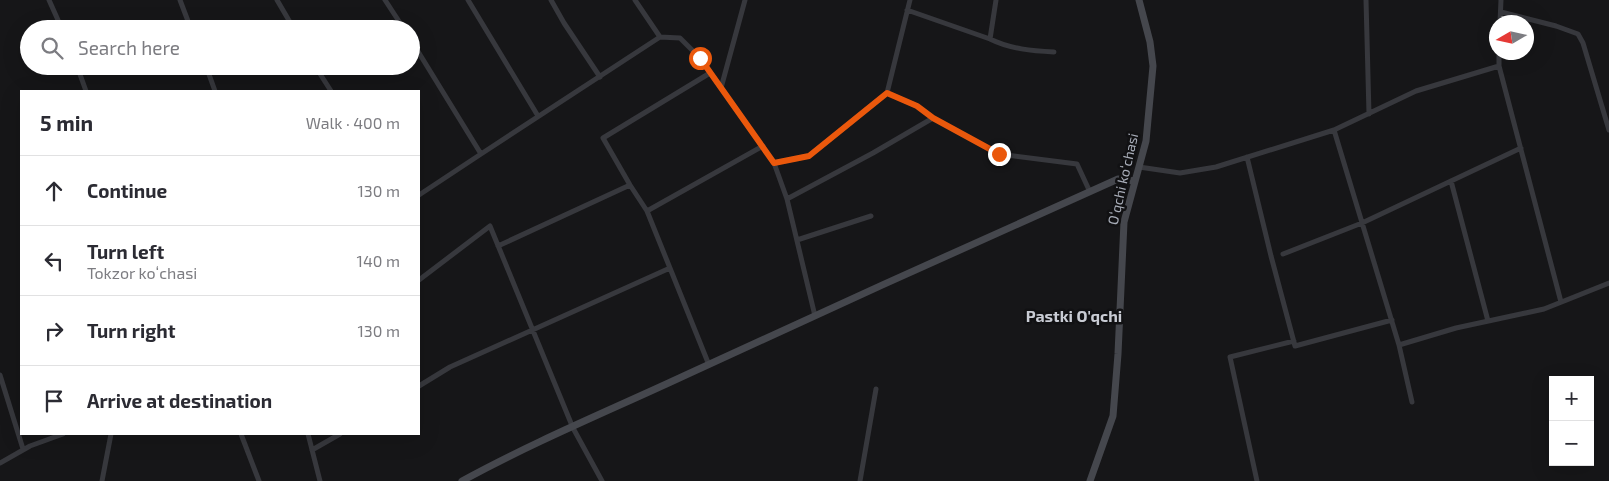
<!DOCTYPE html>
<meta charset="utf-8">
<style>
:root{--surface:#fff;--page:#f2f2f3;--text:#2b2b33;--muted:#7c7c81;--line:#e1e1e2}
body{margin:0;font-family:"Exo 2",sans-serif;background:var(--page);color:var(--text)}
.controls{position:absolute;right:15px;bottom:15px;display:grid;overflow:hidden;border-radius:0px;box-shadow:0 5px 20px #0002}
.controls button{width:45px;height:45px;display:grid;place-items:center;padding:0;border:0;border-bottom:1px solid var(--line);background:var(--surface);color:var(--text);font:25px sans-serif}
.compass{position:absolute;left:1489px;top:15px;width:45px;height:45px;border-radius:50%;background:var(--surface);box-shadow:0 5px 20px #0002;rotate:261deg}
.stop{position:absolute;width:15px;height:15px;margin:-11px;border:4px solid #ea580c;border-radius:50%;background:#fff}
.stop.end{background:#ea580c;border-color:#fff;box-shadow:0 1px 5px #0008}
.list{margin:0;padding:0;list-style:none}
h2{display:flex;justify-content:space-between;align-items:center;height:65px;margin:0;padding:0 20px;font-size:21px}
h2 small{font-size:16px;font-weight:400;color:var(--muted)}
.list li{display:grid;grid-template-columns:32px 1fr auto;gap:15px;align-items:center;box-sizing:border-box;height:70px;padding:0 20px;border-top:1px solid var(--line)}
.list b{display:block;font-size:19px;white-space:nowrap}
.list p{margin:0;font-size:16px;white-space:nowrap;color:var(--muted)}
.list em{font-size:16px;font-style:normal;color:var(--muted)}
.icon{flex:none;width:28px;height:28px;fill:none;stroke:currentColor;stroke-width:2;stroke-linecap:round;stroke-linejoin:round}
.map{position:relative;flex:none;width:1609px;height:481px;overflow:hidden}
.search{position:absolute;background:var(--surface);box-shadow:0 5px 20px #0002;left:20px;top:20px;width:400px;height:55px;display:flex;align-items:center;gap:12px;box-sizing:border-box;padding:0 18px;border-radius:28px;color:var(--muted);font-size:19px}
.panel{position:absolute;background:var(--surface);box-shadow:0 5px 20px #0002;left:20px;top:90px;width:400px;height:345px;border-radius:0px}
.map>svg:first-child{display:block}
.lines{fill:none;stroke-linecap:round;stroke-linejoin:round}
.street{stroke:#37383d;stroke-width:5}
.secondary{stroke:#45474d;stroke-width:7}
.route{stroke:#ea580c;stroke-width:6}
.labels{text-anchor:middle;stroke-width:5;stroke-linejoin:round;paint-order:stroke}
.street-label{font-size:14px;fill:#a8adb8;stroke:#111113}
.quarter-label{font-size:16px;font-weight:bold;fill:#c9ccd4;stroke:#111113}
</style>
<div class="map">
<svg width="1609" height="481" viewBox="0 0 1609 481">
<rect width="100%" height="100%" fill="#161618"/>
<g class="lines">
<path class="street" d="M49,0L62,29
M180,0L191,29
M277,0L294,29
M385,0L404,29
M468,0L538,116
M551,0L564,23L600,77
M635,0L660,37L680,38L700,58L774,163L787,199L815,316
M996,0L990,39C1010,49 1033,51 1054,52
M1366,0L1369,114
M907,10L990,39
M1501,12L1556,26L1578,34L1583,43L1609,130
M1500,22L1501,0
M411,40L481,154L419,195
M77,66L86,91
M206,66L215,91
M315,66L331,91
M1499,66L1561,302
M721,88L745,0
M933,118L999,154L1077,164L1090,192
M481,154L660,37
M1247,157L1271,256L1295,346L1392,320
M774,163L809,156L887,93L910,0
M1139,167L1180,173L1216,167L1334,130
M1451,181L1488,321
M787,199L873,153L933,118L917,106L887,93
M647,211L630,185L603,138L710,73
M797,240L871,216
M498,246L630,185
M1283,254L1362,223L1521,148
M419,280L490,226L573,428L602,481
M1399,345L1456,328L1544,309L1609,283
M709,365L647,211L763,146
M0,375L23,449
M419,386L450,367L670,268
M1412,402L1399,345L1334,130L1416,91L1499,66V52
M241,434L259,481
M308,434L320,481
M312,450L340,434
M0,463L30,446L63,434
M102,481L111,434
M860,481L876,389
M1257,481L1230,357L1294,341"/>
<path class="secondary" d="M462,481C535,441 613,409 688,374C831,308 974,243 1118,179L1134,181
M1090,481L1113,416L1118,354L1124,222L1146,141L1153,66L1150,42L1139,0"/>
</g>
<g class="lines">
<path class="route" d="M700,58L774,163L809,156L887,93L917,106L933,118L999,154"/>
</g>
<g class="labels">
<g class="street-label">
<text transform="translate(1123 179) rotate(-77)" y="5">Oʻqchi koʻchasi</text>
</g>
<g class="quarter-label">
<text x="1074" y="322">Pastki O'qchi</text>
</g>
</g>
</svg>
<div class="controls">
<button>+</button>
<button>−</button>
</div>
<svg class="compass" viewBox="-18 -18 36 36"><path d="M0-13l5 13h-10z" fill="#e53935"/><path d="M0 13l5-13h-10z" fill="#7c7c81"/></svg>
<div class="stop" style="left:700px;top:58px"></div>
<div class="stop end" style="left:999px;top:154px"></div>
<div class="search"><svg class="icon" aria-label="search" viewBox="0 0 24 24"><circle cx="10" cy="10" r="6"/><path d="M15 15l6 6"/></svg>Search here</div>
<section class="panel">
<h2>5 min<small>Walk · 400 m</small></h2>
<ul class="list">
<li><svg class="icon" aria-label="ahead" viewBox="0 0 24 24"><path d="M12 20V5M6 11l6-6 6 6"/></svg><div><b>Continue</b></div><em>130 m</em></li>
<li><svg class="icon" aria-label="left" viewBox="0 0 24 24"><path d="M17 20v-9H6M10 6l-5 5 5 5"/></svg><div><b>Turn left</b><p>Tokzor koʻchasi</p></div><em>140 m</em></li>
<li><svg class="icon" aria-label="right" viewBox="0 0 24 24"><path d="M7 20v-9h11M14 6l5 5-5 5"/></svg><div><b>Turn right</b></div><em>130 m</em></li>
<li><svg class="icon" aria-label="arrive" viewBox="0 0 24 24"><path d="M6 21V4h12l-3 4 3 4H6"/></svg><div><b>Arrive at destination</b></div></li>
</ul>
</section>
</div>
